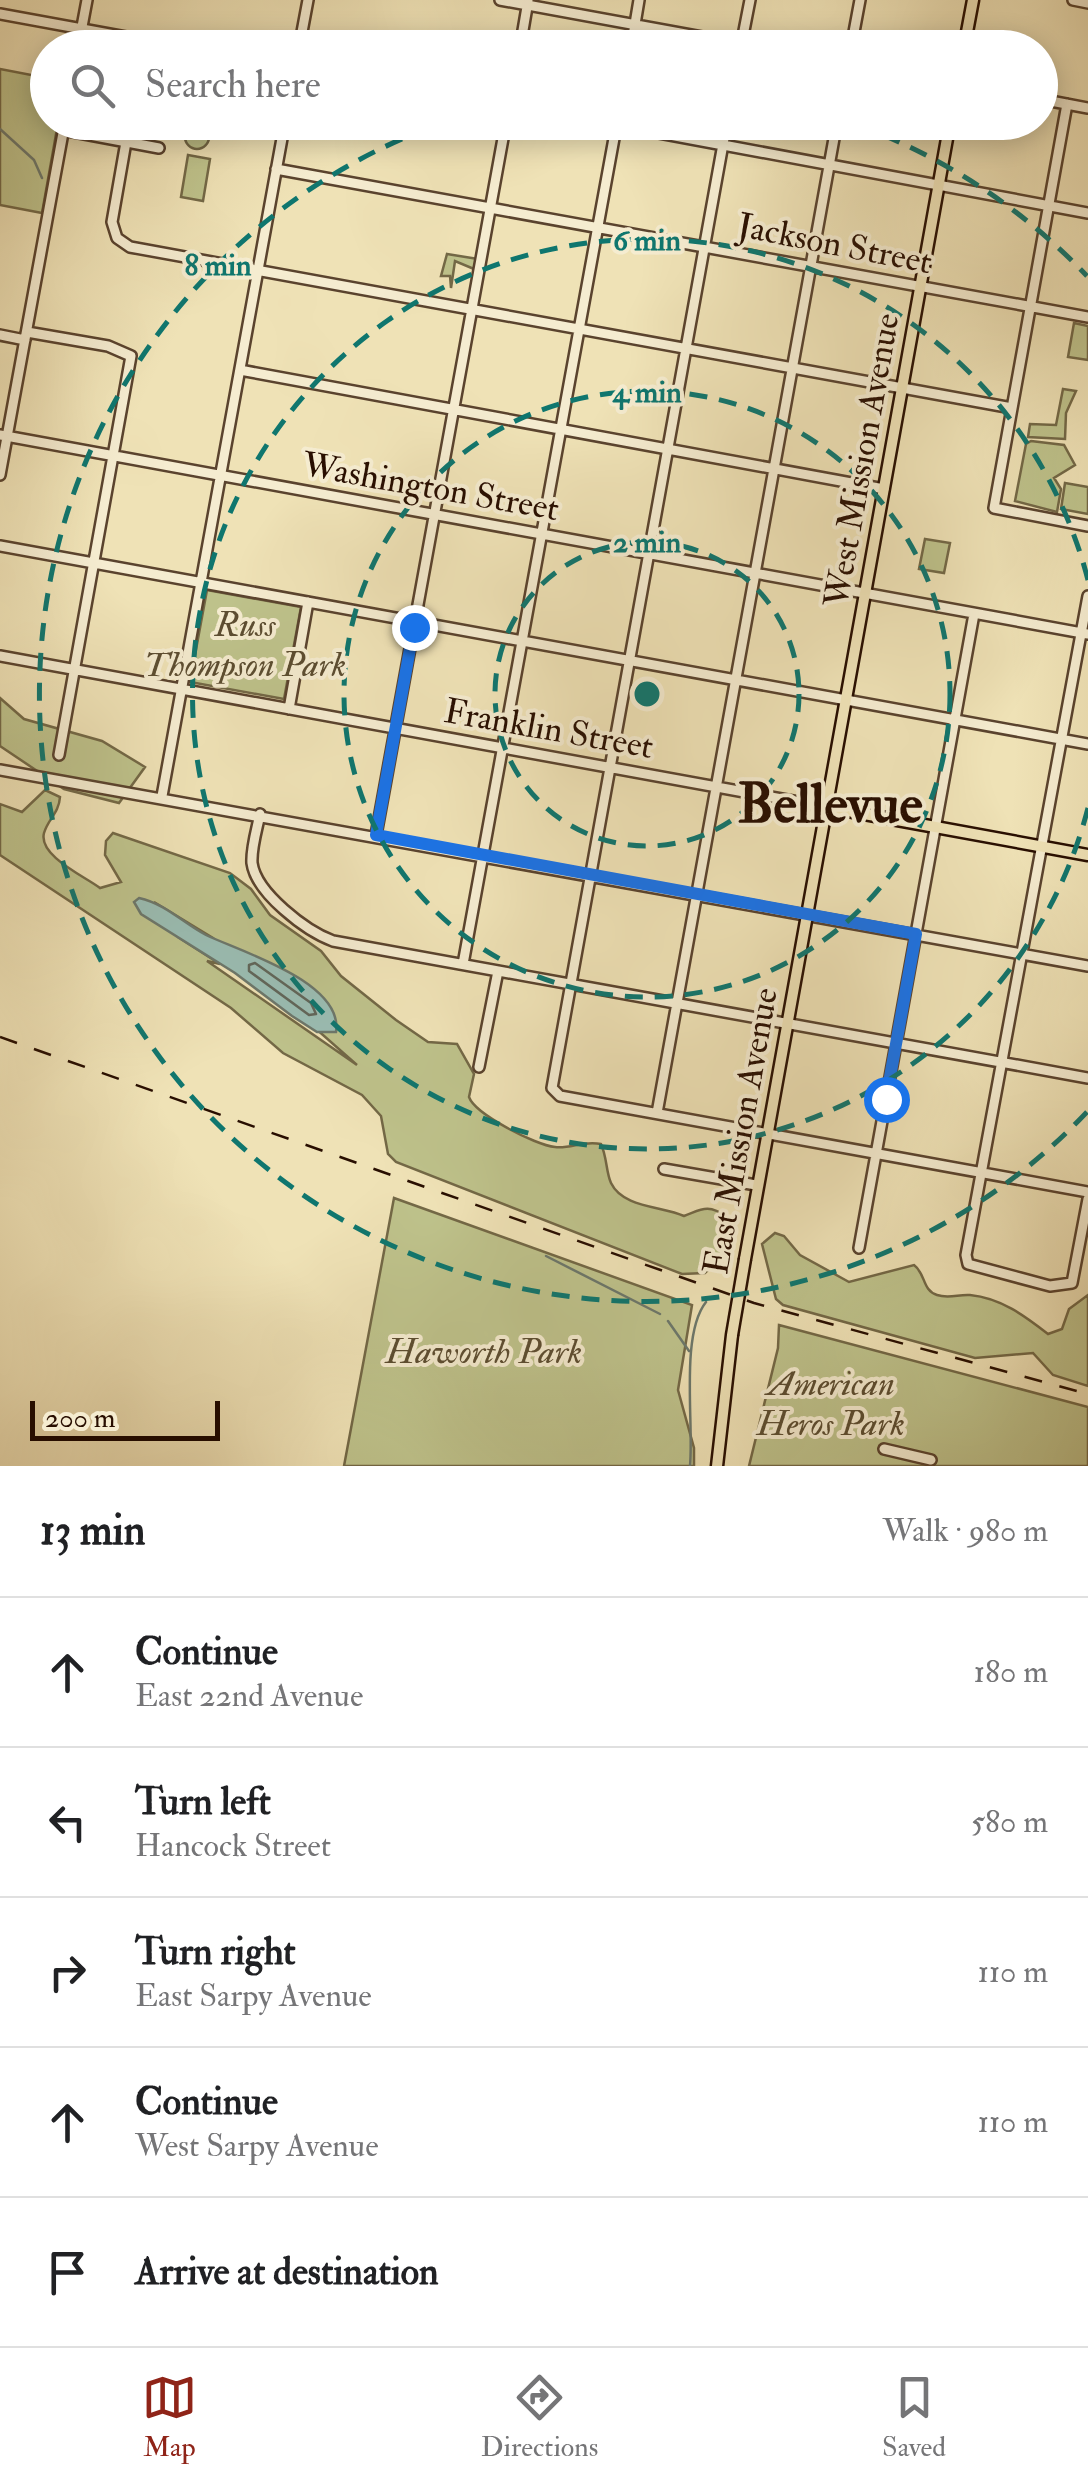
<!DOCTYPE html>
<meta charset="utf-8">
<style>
:root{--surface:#fff;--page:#f6f6f6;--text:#202124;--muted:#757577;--line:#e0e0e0;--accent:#8f2418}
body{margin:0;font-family:"IM FELL Double Pica",serif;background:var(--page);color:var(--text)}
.scale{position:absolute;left:30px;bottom:25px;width:190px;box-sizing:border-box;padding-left:10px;border:5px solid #280e00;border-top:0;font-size:28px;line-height:35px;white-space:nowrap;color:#280e00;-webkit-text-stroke:8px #f5ecd0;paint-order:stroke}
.stop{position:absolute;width:30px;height:30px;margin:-22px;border:8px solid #1a73e8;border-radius:50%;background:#fff}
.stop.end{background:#1a73e8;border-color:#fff;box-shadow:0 2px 10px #0008}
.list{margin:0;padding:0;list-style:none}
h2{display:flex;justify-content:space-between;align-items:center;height:130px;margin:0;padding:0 40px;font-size:42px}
h2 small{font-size:32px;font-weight:400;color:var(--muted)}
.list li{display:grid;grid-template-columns:65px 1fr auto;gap:30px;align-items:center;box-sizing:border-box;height:150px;padding:0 40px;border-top:2px solid var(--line)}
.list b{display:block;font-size:38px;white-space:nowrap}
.list p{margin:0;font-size:32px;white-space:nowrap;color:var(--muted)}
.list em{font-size:32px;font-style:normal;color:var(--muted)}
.icon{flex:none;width:55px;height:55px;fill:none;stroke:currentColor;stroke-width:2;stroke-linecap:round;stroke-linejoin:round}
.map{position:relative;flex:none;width:1088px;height:1466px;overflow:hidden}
.search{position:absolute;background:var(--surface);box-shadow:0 5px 25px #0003;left:30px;right:30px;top:30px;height:110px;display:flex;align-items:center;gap:25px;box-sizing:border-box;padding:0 35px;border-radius:55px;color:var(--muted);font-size:38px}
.sheet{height:880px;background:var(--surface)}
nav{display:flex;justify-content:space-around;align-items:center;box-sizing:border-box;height:140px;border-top:2px solid var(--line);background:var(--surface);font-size:28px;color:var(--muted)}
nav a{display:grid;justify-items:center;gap:5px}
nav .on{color:var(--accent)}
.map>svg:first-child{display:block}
.green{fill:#bec28b;stroke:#736846;stroke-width:2.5;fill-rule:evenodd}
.water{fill:#9abdb3;stroke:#6c776b;stroke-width:2.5}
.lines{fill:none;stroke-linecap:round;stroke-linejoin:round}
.shore{stroke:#61665a;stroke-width:2.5}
.stream{stroke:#6c776b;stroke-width:2.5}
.minor-casing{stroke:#5a432e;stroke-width:14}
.major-casing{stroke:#280e00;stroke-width:15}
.minor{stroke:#f5ecd0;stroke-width:9}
.major{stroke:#efe2b6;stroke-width:10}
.rail{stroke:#280e00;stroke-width:2.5;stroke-dasharray:18 18;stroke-linecap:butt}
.major-bridge-casing{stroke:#280e00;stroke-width:15;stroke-linecap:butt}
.major-bridge{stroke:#efe2b6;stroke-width:10}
.route{stroke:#1a73e8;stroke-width:12}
.ring{fill:none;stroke:#0f766e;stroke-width:5;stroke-dasharray:18 12}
.labels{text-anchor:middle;stroke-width:8;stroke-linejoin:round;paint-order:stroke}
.street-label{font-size:35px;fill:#280e00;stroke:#f5ecd0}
.park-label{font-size:35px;font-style:italic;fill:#5c4d31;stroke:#f5ecd0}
.town-label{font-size:55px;font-weight:bold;fill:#280e00;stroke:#f5ecd0}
.centre{fill:#0f766e;stroke:#f5ecd0;stroke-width:5}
.ring-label{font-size:30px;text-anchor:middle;font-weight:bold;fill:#0f766e;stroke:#f5ecd0;stroke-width:8;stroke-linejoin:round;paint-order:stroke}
</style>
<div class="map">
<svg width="1088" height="1466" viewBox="0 0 1088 1466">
<rect width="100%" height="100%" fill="#efe2b6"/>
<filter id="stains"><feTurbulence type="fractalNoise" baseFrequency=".002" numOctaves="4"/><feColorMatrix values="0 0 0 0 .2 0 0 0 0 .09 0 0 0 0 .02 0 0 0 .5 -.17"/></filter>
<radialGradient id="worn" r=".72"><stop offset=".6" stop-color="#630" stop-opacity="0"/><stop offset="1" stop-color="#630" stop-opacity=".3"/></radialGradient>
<path class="green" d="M0,69L47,78L48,122L58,123L42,213L0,205Z
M185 137a12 12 0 1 1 24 0a12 12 0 1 1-24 0Z
M188,155L210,159L203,201L181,197Z
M447,254L478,259L474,269L455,261L451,288L450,276H441Z
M1074,323L1088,326V360L1068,357Z
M1063,389L1076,391L1066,413L1065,439L1028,437L1030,424L1056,425Z
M1031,441L1064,445L1075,465L1054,478L1061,489L1057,512L1015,501L1026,444Z
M1065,483L1088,487V514L1061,509Z
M925,539L950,543L944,573L919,569Z
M207,590L301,607L284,699L190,682Z
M0,698L24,719L102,741L145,767L119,803L64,789L0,746Z
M45,790L60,797C59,813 48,819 44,833C38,856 86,877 100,888L121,882L105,855L106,841L113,833L230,873L251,889L270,915L321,951L341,976L396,1020L428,1042L457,1044L474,1074L469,1097C475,1114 535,1145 555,1147C571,1149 583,1140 601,1144C607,1157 606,1172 611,1183C623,1208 662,1206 684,1216C701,1210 707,1203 727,1217L733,1230L725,1253L705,1273L682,1274L396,1162L388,1154L381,1116L362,1095L283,1053L231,1008L0,855V804L22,812ZM154,902L213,938L357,1065L207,961L220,964L178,937Z
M394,1198L692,1305L678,1390L694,1448V1466H344Z
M775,1233L784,1236L800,1255L849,1282L914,1265C926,1274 922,1290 937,1295C949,1299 959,1294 970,1295C1001,1298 1025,1316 1048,1334L1062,1329L1069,1309L1088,1295V1386L1053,1375L1033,1353L975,1358L783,1305L776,1299L762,1244Z
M779,1325L1088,1407V1466H749L778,1348Z"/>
<path class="water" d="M139,898C166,904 183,923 206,935C239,951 344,982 336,1032H317L292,1016L235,973L141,914L134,902Z"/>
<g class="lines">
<path class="shore" d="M255,963L311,1003L316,1014L309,1015L249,971V965Z"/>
<path class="stream" d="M0,129L34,160L42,178
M546,1256L660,1314
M668,1321L689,1351
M690,1466C694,1422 680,1335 706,1302"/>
<defs>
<path id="minor" d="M500,0L762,48
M1073,0L1088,3
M0,14L186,48
M741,46L750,0
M78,48L87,0
M299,48L308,0
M520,48L528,1
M631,48L639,0
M851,48L860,0
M1040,99L1088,108
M1067,104L994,508L1088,526
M600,122L1088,213
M727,122L552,1088L560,1096L1088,1192
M63,130L159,148
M126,142L112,222L117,238L130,247L1012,408
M276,169L1088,317
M27,332L108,346L131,356L59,755
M0,335L25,340
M240,370L884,489
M0,435L1088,634
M0,475L65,122
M0,546L1088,744
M1088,596L966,1255L968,1264L1050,1286L1072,1283L1088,1199
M0,656L826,807
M289,709L308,602
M0,770L1088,966
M162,796L285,122
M260,814C257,829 251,848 252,863C256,893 306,931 333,941L1088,1078
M376,835L506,122
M463,964L617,122
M479,1067L498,971
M657,1113L837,122
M664,1169L756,1185
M859,1248L974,614
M884,1449L931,1460"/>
<path id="major" d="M964,48L973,0
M826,807L1088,855
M745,1259L950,122
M717,1466L732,1335"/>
</defs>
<use href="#minor" class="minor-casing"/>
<use href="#major" class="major-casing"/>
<use href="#minor" class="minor"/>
<use href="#major" class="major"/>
<path class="rail" d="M0,1037L754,1303L1088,1394"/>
<defs>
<path id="major-bridge" d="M732,1335L745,1259"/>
</defs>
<use href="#major-bridge" class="major-bridge-casing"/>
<use href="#major-bridge" class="major-bridge"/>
</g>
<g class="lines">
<path class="route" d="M414,627L376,835L916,934L886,1099"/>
</g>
<g class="ring">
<circle cx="647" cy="694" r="152"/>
<circle cx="647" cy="694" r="303"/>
<path d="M1088 808A455 455 0 1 1 1088 580"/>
<path d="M1087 1112A607 607 0 1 1 439 124M855 124A607 607 0 0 1 1087 276"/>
</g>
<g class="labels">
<g class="street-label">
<text transform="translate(835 243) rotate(11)" y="12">Jackson Street</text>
<text transform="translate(861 460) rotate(-80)" y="12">West Mission Avenue</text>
<text transform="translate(431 486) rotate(10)" y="12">Washington Street</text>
<text transform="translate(549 728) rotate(10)" y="12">Franklin Street</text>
<text transform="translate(740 1131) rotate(-80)" y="12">East Mission Avenue</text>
</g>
<g class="park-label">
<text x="245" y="636">Russ<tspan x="245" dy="40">Thompson Park</tspan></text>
<text x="484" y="1363">Haworth Park</text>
<text x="831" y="1395">American<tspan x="831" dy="40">Heros Park</tspan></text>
</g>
<g class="town-label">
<text x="830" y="822">Bellevue</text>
</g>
</g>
<circle cx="647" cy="694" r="15" class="centre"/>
<g class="ring-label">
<text x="647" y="250">6 min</text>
<text x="218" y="275">8 min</text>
<text x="647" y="402">4 min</text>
<text x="647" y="552">2 min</text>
</g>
<rect width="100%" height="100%" filter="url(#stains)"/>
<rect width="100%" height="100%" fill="url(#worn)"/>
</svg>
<div class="scale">200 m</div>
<div class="stop" style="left:886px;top:1099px"></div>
<div class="stop end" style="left:414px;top:627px"></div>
<div class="search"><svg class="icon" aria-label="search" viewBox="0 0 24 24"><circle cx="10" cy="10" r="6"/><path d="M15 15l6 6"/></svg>Search here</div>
</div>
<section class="sheet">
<h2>13 min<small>Walk · 980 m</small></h2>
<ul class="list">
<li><svg class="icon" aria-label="ahead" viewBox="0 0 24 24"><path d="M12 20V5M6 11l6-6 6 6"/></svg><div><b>Continue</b><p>East 22nd Avenue</p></div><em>180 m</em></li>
<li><svg class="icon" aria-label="left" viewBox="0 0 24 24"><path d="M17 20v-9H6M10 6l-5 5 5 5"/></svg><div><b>Turn left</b><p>Hancock Street</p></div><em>580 m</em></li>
<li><svg class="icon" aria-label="right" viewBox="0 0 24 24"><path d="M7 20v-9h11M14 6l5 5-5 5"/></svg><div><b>Turn right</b><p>East Sarpy Avenue</p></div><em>110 m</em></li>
<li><svg class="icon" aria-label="ahead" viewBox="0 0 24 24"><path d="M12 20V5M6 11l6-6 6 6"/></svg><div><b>Continue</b><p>West Sarpy Avenue</p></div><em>110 m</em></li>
<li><svg class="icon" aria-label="arrive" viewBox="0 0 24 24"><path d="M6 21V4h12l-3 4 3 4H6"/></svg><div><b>Arrive at destination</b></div></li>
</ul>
</section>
<nav>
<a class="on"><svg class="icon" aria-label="map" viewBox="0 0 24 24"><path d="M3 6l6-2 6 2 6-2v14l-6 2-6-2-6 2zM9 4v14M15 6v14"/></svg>Map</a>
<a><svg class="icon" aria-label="directions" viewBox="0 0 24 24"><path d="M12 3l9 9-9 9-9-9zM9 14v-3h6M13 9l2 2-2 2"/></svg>Directions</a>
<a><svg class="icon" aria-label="saved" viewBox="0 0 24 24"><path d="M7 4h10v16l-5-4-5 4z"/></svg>Saved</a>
</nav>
